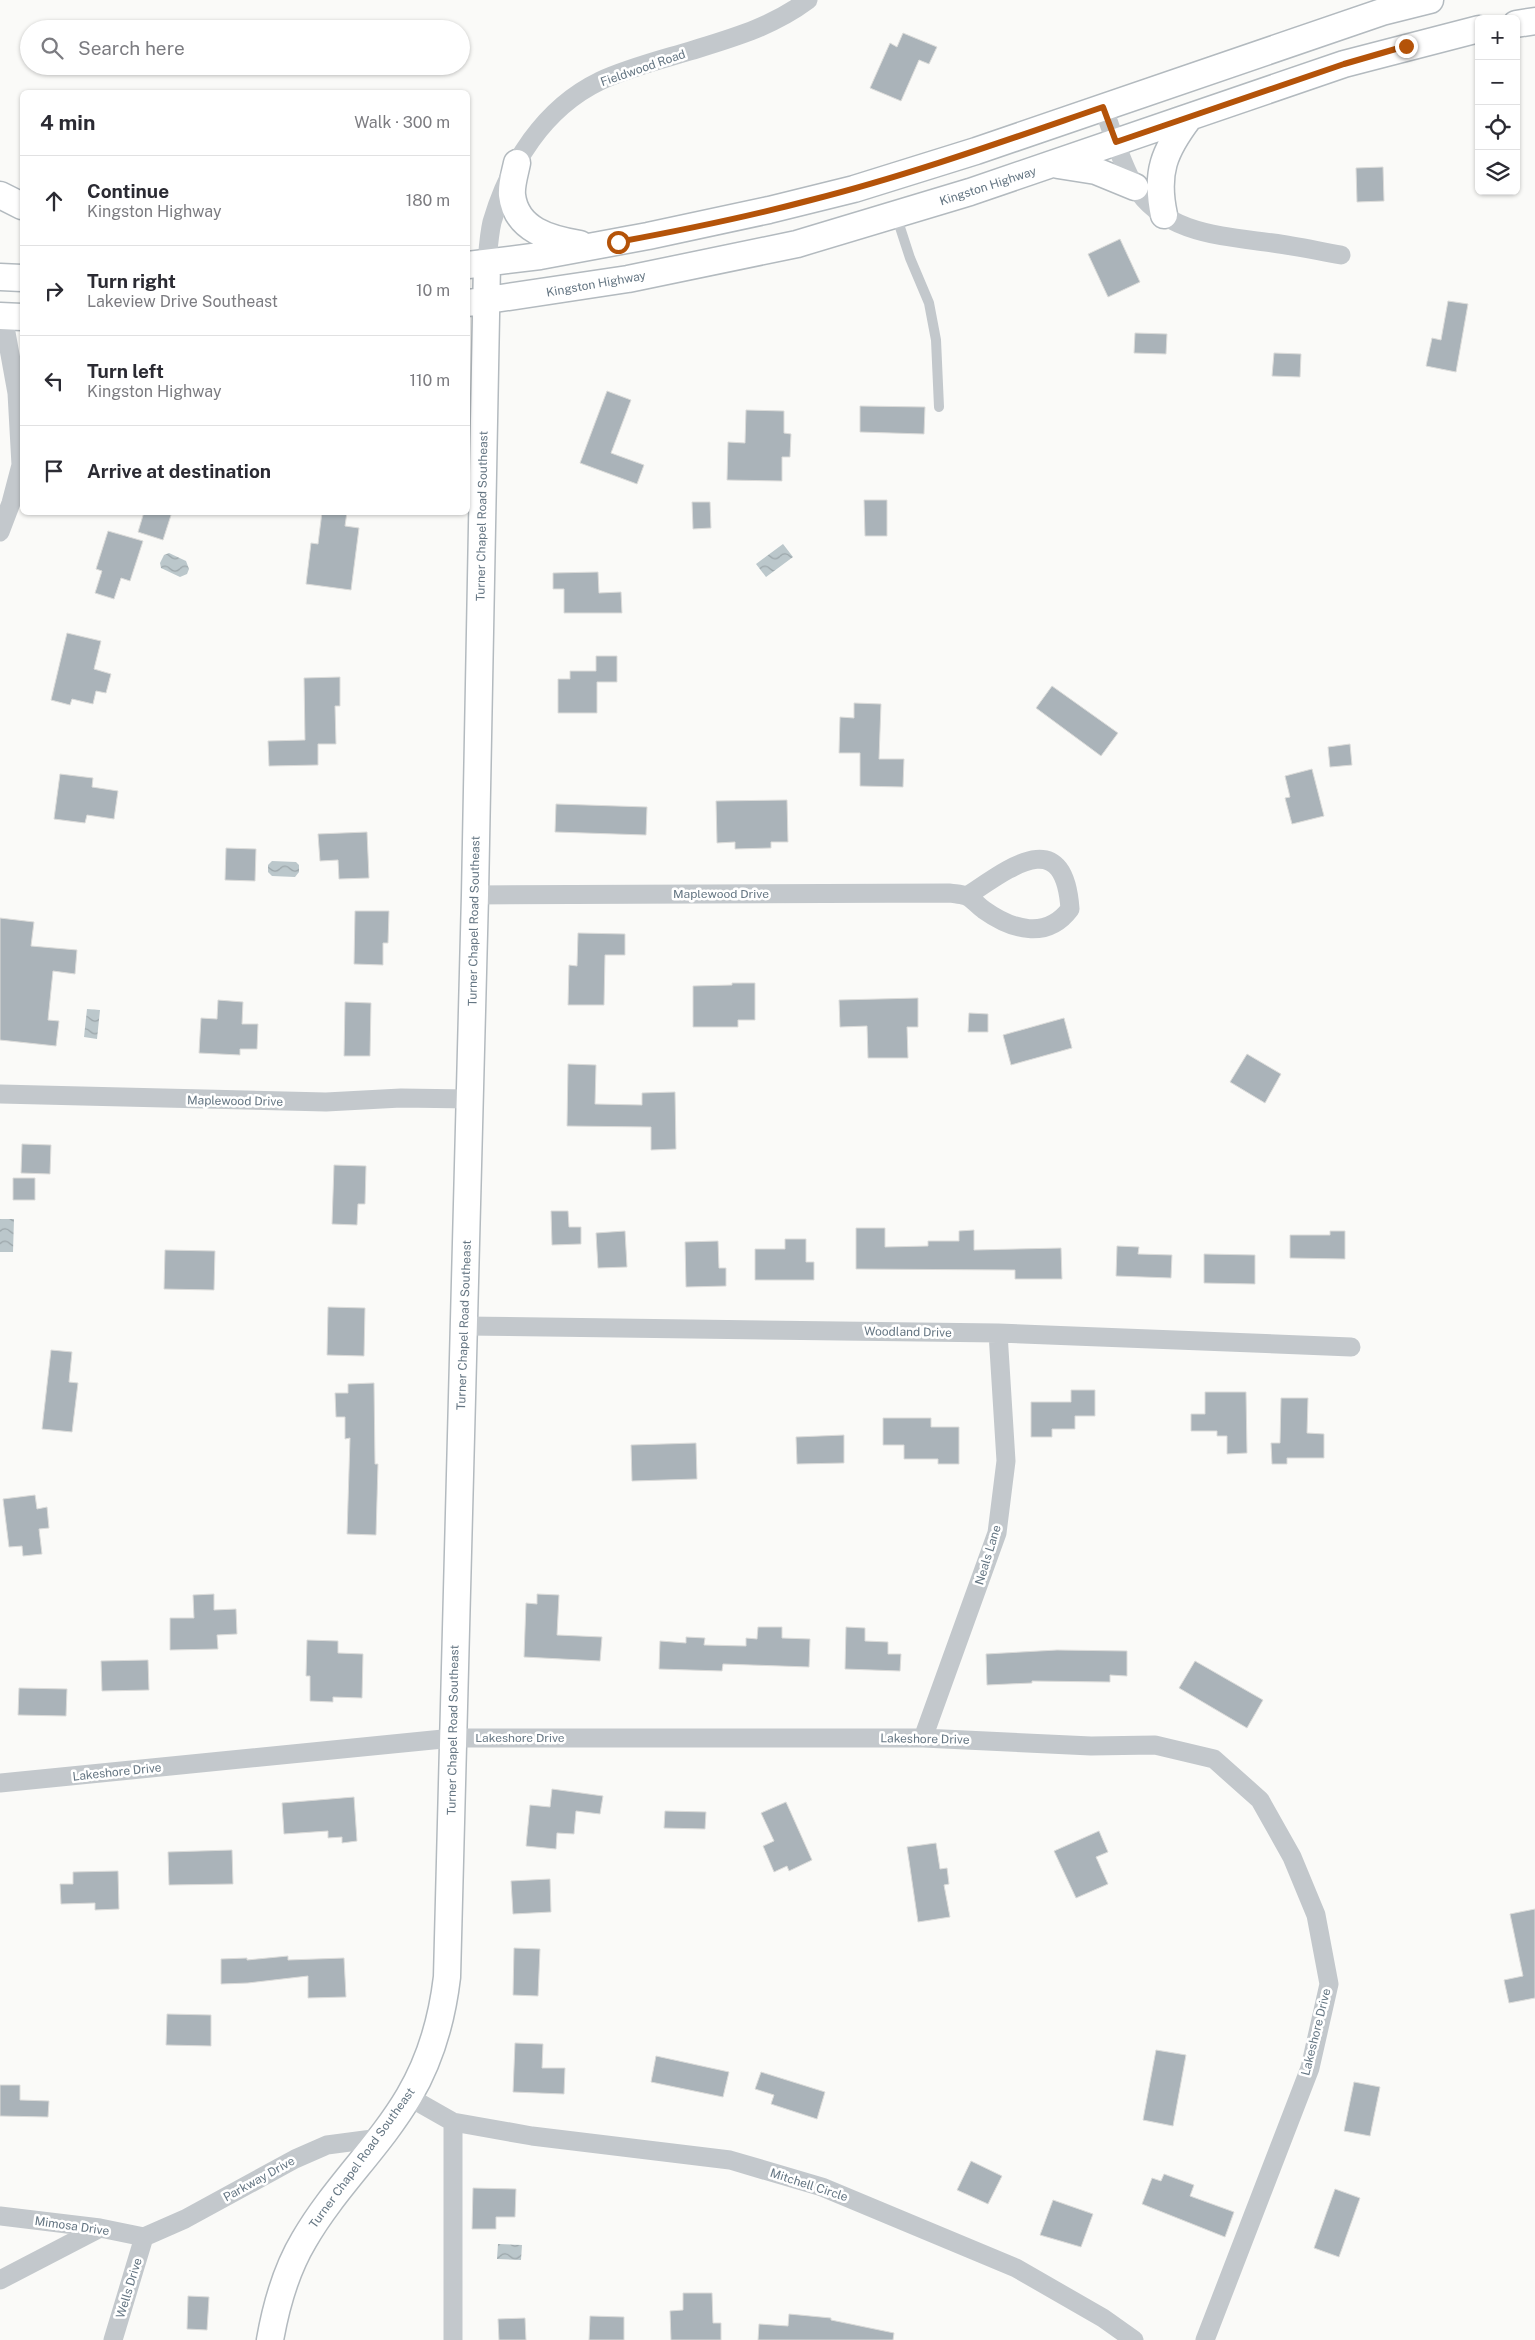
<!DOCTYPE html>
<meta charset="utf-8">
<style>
:root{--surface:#fff;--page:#f7f7f7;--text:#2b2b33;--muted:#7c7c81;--line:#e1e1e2}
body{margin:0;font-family:"Public Sans",sans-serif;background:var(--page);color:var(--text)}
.controls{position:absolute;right:15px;top:15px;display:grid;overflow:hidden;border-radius:8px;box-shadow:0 1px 4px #0004}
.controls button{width:45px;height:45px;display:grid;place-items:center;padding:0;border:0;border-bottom:1px solid var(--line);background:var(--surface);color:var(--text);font:25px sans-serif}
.stop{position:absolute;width:15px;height:15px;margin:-11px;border:4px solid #b45309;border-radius:50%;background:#fff}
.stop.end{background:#b45309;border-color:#fff;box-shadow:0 1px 5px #0008}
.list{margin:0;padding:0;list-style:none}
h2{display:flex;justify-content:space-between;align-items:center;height:65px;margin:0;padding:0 20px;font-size:21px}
h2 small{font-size:16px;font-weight:400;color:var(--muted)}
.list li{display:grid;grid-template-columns:32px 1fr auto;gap:15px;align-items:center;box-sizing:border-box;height:90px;padding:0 20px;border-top:1px solid var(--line)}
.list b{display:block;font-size:19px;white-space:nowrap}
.list p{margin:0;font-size:16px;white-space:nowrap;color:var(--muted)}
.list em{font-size:16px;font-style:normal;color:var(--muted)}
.icon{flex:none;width:28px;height:28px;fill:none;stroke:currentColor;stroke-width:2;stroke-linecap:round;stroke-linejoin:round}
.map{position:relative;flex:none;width:1535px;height:2340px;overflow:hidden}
.search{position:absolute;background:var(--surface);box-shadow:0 1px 4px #0004;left:20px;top:20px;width:450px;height:55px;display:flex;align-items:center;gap:12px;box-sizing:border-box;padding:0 18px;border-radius:28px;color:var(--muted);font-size:19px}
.panel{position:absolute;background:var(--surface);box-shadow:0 1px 4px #0004;left:20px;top:90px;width:450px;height:425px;border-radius:8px}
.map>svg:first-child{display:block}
.water{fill:url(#water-waves)}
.building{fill:#aab3b9;stroke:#dcdcda}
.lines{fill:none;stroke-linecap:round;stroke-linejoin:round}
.secondary-casing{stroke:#b3babf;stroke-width:29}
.lane{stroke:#c3c8cc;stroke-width:10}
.street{stroke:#c3c8cc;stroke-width:19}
.secondary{stroke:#fff;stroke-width:26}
.route{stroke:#b45309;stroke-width:6}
.labels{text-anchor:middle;stroke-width:5;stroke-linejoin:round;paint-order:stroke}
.street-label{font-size:12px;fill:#657683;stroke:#fff}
</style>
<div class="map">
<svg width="1535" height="2340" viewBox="0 0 1535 2340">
<defs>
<pattern id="water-waves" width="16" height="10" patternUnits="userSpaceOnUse" patternTransform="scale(1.25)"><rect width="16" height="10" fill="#bbc7cb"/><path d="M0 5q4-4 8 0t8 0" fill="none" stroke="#9ca6aa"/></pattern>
</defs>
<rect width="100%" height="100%" fill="#fafaf8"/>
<path class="water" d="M783,544L793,557L766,577L756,564Z
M169,553L186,561L189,569L187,574L180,577L161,568L160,563L164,555Z
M272,861L296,862L299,865V872L295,877L272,876L268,872V865Z
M87,1009L100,1010L97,1039L84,1037Z
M0,1219H14L13,1252H0Z
M498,2244L522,2245L521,2260L497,2259Z"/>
<path class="building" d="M903,33L937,47L929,64L919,60L901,101L870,88L890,43L897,47Z
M1383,167L1384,201L1357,202L1356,168Z
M1120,239L1140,282L1108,297L1088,254Z
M1448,301L1468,304L1456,372L1426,366L1432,338L1441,340Z
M1135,333L1167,334L1166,354L1134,353Z
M1274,353L1301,354L1300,377L1272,376Z
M607,391L631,400L611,453L644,465L637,484L580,463Z
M860,406L925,407L924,434L860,432Z
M746,410L784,411V433L791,434L790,457H782V481L727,480L728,442L745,443Z
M864,500H887V536H865Z
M692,502H710L711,528L693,529Z
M144,512H172L163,540L138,532Z
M322,512H347L345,526L359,528L351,590L306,584L311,543L318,544Z
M108,531L143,541L130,581L121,578L114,599L95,593L102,571L96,569Z
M598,572L599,593L621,592L622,613H564V589H553V573Z
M67,633L101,641L94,669L111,674L106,693L96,691L93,704L72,699L70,705L51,700Z
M596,656H617V682H597V713H558V679H570V671H596Z
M340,677V706H335L336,744H318V765L269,766L268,741L305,740L304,678Z
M1052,686L1118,733L1101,756L1036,708Z
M854,703L881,704L879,759H904L903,787L860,786V753H839L840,717L854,718Z
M1350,744L1352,765L1330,767L1328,747Z
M1312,769L1324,816L1292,824L1285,798L1290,797L1285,776Z
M60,774L93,778L92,787L118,791L114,819L87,815L85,823L54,819Z
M787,800L788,842H771V848L735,849V842L717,843L716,801Z
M556,804L647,807L646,835L555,832Z
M367,832L369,878L339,879L338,860L320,861L318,834Z
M226,848L256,849L255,881L225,880Z
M355,911H389L388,943H383V965L354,964Z
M0,918L34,922L31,946L77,950L75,974L53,971L48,1020L59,1021L56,1046L0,1040Z
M578,933L625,934V955H605L604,1005H568L569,965L577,966Z
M732,983H755V1020H738V1027H693V986L732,985Z
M918,998V1027H907L908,1058H868L867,1026L840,1027L839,1000Z
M218,1000L243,1002L242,1024H258L257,1049H240V1055L199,1053L201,1018L217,1019Z
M345,1002L371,1003L370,1056H344Z
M969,1013L988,1014V1032H968Z
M1064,1018L1072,1048L1011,1065L1003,1035Z
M1247,1054L1281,1074L1265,1103L1230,1082Z
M568,1064L596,1065L595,1104L642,1105V1093L675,1092L676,1149L651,1150V1127L567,1126Z
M22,1144L51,1145L50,1174L21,1173Z
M334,1165L366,1166L365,1204H358L357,1225L332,1224Z
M13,1178H35V1200H13Z
M551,1211H568L569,1227H581V1244L552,1245Z
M856,1228H885V1247L928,1246V1241H959V1231L974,1230V1250L1061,1248L1062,1279H1015V1270L856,1269Z
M625,1231L627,1267L598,1268L596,1233Z
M1330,1231H1345V1259L1290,1258V1235H1330Z
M785,1239H806V1262H814V1280H755V1249H785Z
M718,1241L719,1268H726V1286L686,1287L685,1242Z
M1117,1246L1139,1247L1138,1254L1172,1255L1171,1278L1116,1276Z
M165,1250L215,1251L214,1290L164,1289Z
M1204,1254L1255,1255V1284L1204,1283Z
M328,1307L365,1308L364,1356L327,1355Z
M51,1350L72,1352L69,1382L78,1383L72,1432L42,1429Z
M374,1383L375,1464H378L376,1535L347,1534L350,1438L345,1439V1417H336L335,1393H348V1384Z
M1071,1390H1095V1416H1075V1429H1052V1437H1031V1402H1071Z
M1205,1392H1246L1247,1453L1227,1454V1436H1217V1431H1191V1414H1205Z
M1281,1398H1308L1307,1433L1324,1434V1458H1287V1464H1272L1271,1443H1280Z
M883,1418H931V1427H959V1464H938V1459H904V1445H883Z
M844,1435V1463L797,1464L796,1437Z
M696,1443L697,1479L632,1481L631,1445Z
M35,1495L37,1509L47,1507L49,1528L39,1529L42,1554L23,1556L22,1546L9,1547L3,1499Z
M214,1594V1610L236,1609L237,1634L217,1635L218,1649L170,1650V1618H194L193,1595Z
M537,1594L559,1595L557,1635L602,1637L600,1661L524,1657L526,1603L537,1604Z
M758,1627H782V1638L810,1639L809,1667L723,1664L722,1671L659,1669L660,1641L686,1643V1637L705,1638L704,1645L746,1646V1638L757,1639Z
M846,1627L865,1628V1641L888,1642V1654H901L900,1671L845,1669Z
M307,1640L338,1641V1653L363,1654L362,1698L333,1697V1702L310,1701V1676H306Z
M1057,1650L1127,1651V1676L1110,1675V1682L1032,1681V1683L987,1685L986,1654Z
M148,1660L149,1690L102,1691L101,1661Z
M1195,1661L1263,1700L1247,1728L1179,1688Z
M19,1688L67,1689L66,1716L18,1715Z
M552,1789L603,1796L600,1814L576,1811L574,1834L557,1833L556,1849L526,1846L530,1805L550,1807Z
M354,1797L357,1841L342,1843V1837L328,1838V1831L284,1834L282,1803Z
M786,1802L812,1860L789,1871L787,1866L774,1872L763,1846L774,1841L761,1813Z
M665,1811L706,1812L705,1829L664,1828Z
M1099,1831L1108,1852L1096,1857L1108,1884L1076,1898L1054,1851Z
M936,1843L940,1869L947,1868L949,1884L944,1885L950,1917L918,1922L907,1847Z
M232,1850L233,1884L169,1885L168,1852Z
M118,1871L119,1909L95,1910V1903L61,1904L60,1884H73V1872Z
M550,1879L551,1912L513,1914L511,1881Z
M1535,1909V1998L1509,2003L1504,1980L1523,1976L1510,1914Z
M514,1948L540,1949L538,1996L513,1995Z
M288,1956V1960L344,1958L346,1997L308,1998V1976L248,1983L221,1984V1959L247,1958V1960Z
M167,2014L211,2015V2046L166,2045Z
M515,2043L543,2044L542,2068H565L564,2094L513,2092Z
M1156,2050L1186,2055L1173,2126L1143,2120Z
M656,2056L729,2072L723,2097L651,2082Z
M761,2072L825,2092L817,2119L771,2104L774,2095L755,2089Z
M1354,2082L1380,2087L1370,2136L1344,2131Z
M0,2085H20V2100L49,2101L48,2117L0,2116Z
M971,2161L1002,2176L988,2204L957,2190Z
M1164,2174L1194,2185L1190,2196L1234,2212L1225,2237L1142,2204L1152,2178L1161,2181Z
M473,2188L516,2189L515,2217H496V2229H472Z
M1335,2189L1360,2198L1339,2257L1314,2248Z
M1053,2200L1093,2214L1081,2247L1040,2235Z
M683,2293H712L713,2323H721V2340H671L670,2311L683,2310Z
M188,2296L209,2297L207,2330L187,2329Z
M789,2314L831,2318V2320L894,2333L893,2340H758L759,2324L788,2326Z
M590,2316L624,2317V2340H589Z
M525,2318L526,2340H499L498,2319Z"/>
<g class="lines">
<defs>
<path id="secondary" d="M1516,24L1535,21
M517,163C515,173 511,185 512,195C516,230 550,239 580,244
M1058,165L1096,171L1135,187
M0,195L22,206
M1164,215C1155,173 1164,151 1189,118
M468,265L540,256L648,236L769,210L854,189L976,151L1382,12L1430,0
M0,277L22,278
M468,303L628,279L797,244L970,192L1344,64L1479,29
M0,316L22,317
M270,2340C276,2306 286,2270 304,2240C334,2188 379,2147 409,2096C431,2059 442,2019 447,1977L475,895L487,263"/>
</defs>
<use href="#secondary" class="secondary-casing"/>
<path class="lane" d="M896,215L910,258L929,303L936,340L939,407"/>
<path class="street" d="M1103,107C1113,133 1120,161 1134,185C1163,234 1223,236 1273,243C1296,246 1318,251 1341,255
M487,263C488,250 489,235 492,222C509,164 544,108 600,81C628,68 660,60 690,51C732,38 772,27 808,0
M0,532L11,503L21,465L17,393L3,316
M475,895L950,893C955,894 961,894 966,896C972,898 978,906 984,910C1012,930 1047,940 1070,909C1064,823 1008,869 967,896
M0,1094L326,1102L401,1098L470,1099
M464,1326L998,1333L1351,1347
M923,1738L997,1533L1006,1461L998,1333
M0,1783L453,1738H923L1091,1746L1155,1745L1214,1759L1260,1800L1292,1857L1316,1915L1329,1984L1310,2068L1205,2340
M409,2097L453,2122L532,2136L730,2160L822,2187L1016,2268L1103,2318L1134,2340
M0,2216L100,2228L144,2237
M144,2237L185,2219L295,2159L327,2145L380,2138
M0,2280L100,2228
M113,2340L144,2237
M453,2340V2122"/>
<use href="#secondary" class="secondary"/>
</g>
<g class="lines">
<path class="route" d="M618,242C683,230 747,217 811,200C910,175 1007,140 1103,107L1116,142L1344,64L1406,46"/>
</g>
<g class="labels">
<g class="street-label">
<text transform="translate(643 68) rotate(-19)" y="4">Fieldwood Road</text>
<text transform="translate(988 186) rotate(-18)" y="4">Kingston Highway</text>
<text transform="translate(596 284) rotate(-10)" y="4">Kingston Highway</text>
<text transform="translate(482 516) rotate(-89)" y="4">Turner Chapel Road Southeast</text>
<text x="721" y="898">Maplewood Drive</text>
<text transform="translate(474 921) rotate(-89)" y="4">Turner Chapel Road Southeast</text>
<text transform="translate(235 1101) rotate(1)" y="4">Maplewood Drive</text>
<text transform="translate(464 1325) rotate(-88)" y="4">Turner Chapel Road Southeast</text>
<text transform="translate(908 1332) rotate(1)" y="4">Woodland Drive</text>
<text transform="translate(988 1555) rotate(-73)" y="4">Neals Lane</text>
<text transform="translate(453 1730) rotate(-89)" y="4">Turner Chapel Road Southeast</text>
<text x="520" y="1742">Lakeshore Drive</text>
<text transform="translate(925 1739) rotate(1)" y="4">Lakeshore Drive</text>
<text transform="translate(117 1772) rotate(-6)" y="4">Lakeshore Drive</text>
<text transform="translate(1316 2032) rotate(-76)" y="4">Lakeshore Drive</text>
<text transform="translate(362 2158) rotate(-54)" y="4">Turner Chapel Road Southeast</text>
<text transform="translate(259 2179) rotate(-29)" y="4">Parkway Drive</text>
<text transform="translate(809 2185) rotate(18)" y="4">Mitchell Circle</text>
<text transform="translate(72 2226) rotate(8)" y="4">Mimosa Drive</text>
<text transform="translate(129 2288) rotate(-73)" y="4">Wells Drive</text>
</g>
</g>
</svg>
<div class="controls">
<button>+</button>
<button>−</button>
<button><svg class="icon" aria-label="locate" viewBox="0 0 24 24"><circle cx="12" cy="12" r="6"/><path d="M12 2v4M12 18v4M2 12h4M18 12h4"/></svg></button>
<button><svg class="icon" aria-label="layers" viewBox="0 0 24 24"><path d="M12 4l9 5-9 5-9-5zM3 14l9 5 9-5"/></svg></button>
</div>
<div class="stop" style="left:618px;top:242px"></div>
<div class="stop end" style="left:1406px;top:46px"></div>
<div class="search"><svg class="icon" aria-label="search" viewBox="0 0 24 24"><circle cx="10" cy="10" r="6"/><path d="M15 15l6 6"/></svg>Search here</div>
<section class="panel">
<h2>4 min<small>Walk · 300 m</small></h2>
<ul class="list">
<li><svg class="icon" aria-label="ahead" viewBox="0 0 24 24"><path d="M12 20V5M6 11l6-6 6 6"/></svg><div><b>Continue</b><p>Kingston Highway</p></div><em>180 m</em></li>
<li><svg class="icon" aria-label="right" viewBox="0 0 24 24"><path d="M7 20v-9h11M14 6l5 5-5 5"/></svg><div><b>Turn right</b><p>Lakeview Drive Southeast</p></div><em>10 m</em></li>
<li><svg class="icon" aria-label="left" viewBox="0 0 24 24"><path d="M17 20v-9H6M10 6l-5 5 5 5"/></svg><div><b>Turn left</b><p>Kingston Highway</p></div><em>110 m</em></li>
<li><svg class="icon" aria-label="arrive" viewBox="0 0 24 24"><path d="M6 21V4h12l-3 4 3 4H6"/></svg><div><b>Arrive at destination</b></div></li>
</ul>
</section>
</div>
